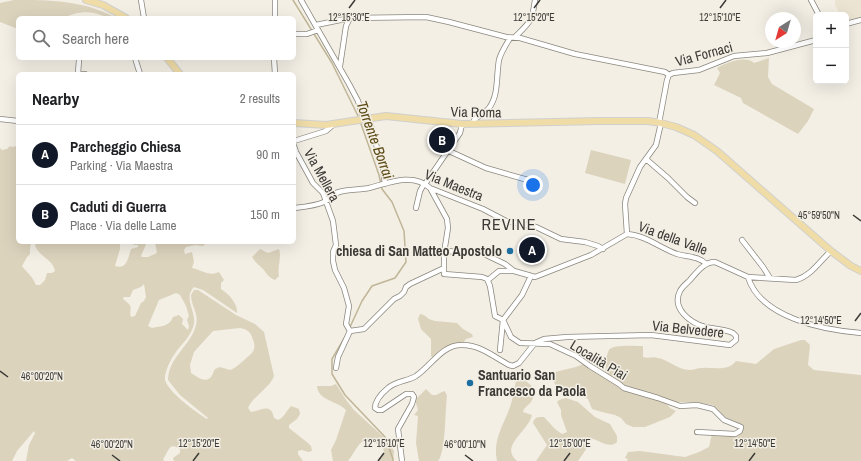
<!DOCTYPE html>
<meta charset="utf-8">
<style>
:root{--surface:#fff;--page:#f2f2f2;--text:#202124;--muted:#757577;--line:#e0e0e0;--accent:#111827}
body{margin:0;font-family:"Archivo Narrow",sans-serif;background:var(--page);color:var(--text)}
.controls{position:absolute;right:12px;top:12px;display:grid;overflow:hidden;border-radius:6px;box-shadow:0 4px 16px #0002}
.controls button{width:36px;height:36px;display:grid;place-items:center;padding:0;border:0;border-bottom:1px solid var(--line);background:var(--surface);color:var(--text);font:20px sans-serif}
.compass{position:absolute;left:765px;top:12px;width:36px;height:36px;border-radius:50%;background:var(--surface);box-shadow:0 4px 16px #0002;rotate:217deg}
.you{position:absolute;left:533px;top:185px;width:14px;height:14px;margin:-10px;border:3px solid #fff;border-radius:50%;background:#1a73e8;box-shadow:0 0 0 6px #1a73e833}
.badge{display:grid;place-items:center;width:26px;height:26px;border-radius:50%;background:var(--accent);color:#fff;font-size:13px;font-weight:700}
.pin{position:absolute;translate:-50% -50%;border:2px solid #fff;box-shadow:0 1px 4px #0006}
.list{margin:0;padding:0;list-style:none}
h2{display:flex;justify-content:space-between;align-items:center;height:52px;margin:0;padding:0 16px;font-size:17px}
h2 small{font-size:13px;font-weight:400;color:var(--muted)}
.list li{display:grid;grid-template-columns:26px 1fr auto;gap:12px;align-items:center;box-sizing:border-box;height:60px;padding:0 16px;border-top:1px solid var(--line)}
.list b{display:block;font-size:15px;white-space:nowrap}
.list p{margin:0;font-size:13px;white-space:nowrap;color:var(--muted)}
.list em{font-size:13px;font-style:normal;color:var(--muted)}
.icon{flex:none;width:22px;height:22px;fill:none;stroke:currentColor;stroke-width:2;stroke-linecap:round;stroke-linejoin:round}
.map{position:relative;flex:none;width:861px;height:461px;overflow:hidden}
.search{position:absolute;background:var(--surface);box-shadow:0 4px 16px #0002;left:16px;top:16px;width:280px;height:44px;display:flex;align-items:center;gap:10px;box-sizing:border-box;padding:0 14px;border-radius:6px;color:var(--muted);font-size:15px}
.panel{position:absolute;background:var(--surface);box-shadow:0 4px 16px #0002;left:16px;top:72px;width:280px;height:172px;border-radius:6px}
.map>svg:first-child{display:block}
.built{fill:#ebe4d3}
.green{fill:#dcd3bd;fill-rule:evenodd}
.lines{fill:none;stroke-linecap:round;stroke-linejoin:round}
.stream{stroke:#c0b596;stroke-width:1.5}
.minor-casing{stroke:#8a877e;stroke-width:6}
.major-casing{stroke:#d0d0cf;stroke-width:8}
.minor{stroke:#fff;stroke-width:4.5}
.major{stroke:#efdca7;stroke-width:6}
.ticks{fill:none;stroke:#3c3a36;stroke-width:1.5}
.poi-dot{fill:#1c6fa0;stroke:#f3efe5;stroke-width:1.5}
.labels{text-anchor:middle;stroke-width:3;stroke-linejoin:round;paint-order:stroke}
.street-label{font-size:14px;fill:#3c3a36;stroke:#f3efe5}
.poi-label{font-size:14px;font-weight:bold;fill:#3c3a36;stroke:#f3efe5;text-anchor:end}
.water-label{font-size:15px;font-style:italic;fill:#5d4b16;stroke:#f3efe5}
.quarter-label{font-size:16px;letter-spacing:1px;fill:#3c3a36;stroke:#f3efe5}
.ticks-label{font-size:10px;text-anchor:middle;fill:#3c3a36;stroke:#f3efe5;stroke-width:3;stroke-linejoin:round;paint-order:stroke}
</style>
<div class="map">
<svg width="861" height="461" viewBox="0 0 861 461">
<rect width="100%" height="100%" fill="#f3efe5"/>
<path class="built" d="M835,0H861V20L846,24V15H838L839,12L835,5Z"/>
<path class="green" d="M14,0C49,0 84,0 116,18C107,18 102,15 94,13C85,11 72,13 65,18H18V29L0,22V3Z
M769,58L768,77L772,84L814,109L808,121L798,134L743,103L741,98L714,85L720,73L717,68C726,63 745,55 754,63Z
M18,143V242H54L57,244L59,242H120V249L115,266C127,270 128,258 131,249L138,247V245H134L129,242H147L141,256L142,257H148L157,253L155,242H211L205,244L203,246L195,245L186,247L184,250L185,254L192,252L194,262L192,268C202,270 209,277 219,272L224,280L221,283V289C229,294 238,304 237,313L203,290L194,287C183,298 196,311 194,324C191,337 181,344 174,355C170,361 164,373 165,380C168,392 197,413 207,419L208,418L180,395L168,380C169,356 191,346 196,325C199,313 191,306 191,295L194,290H198L236,315L255,324L264,332L274,376C269,389 254,395 248,408L251,412C261,411 271,402 274,418L278,420C285,417 286,411 291,406L299,409L300,414L297,419L289,425V428L308,443L311,446L312,451L308,452L302,450L298,451V454L303,461H174L173,458L180,453V449C168,441 169,452 163,459L164,461H76L72,458L67,461H26L29,445L35,433L34,431L17,451L12,461H0V148L2,150L7,149L10,146L12,147L17,146ZM31,244H35C36,255 53,259 55,271L52,273H47L45,280L40,285H36C31,274 28,274 22,266L27,257L30,254V247ZM144,284L146,297L144,301L141,303L135,316L131,317C128,306 136,309 123,299L124,297H130L133,290L141,287ZM176,293L180,295L186,306L189,316L187,320L189,326L188,330L182,324L183,319L179,315L173,317C169,327 161,326 152,328L148,326L159,300ZM240,328C246,329 250,331 252,337C258,351 252,353 243,361C238,365 236,368 230,370L220,367L215,369C213,372 212,377 210,378C204,383 196,376 191,373L190,365L194,352L213,331Z
M591,150L631,160L625,184L585,173Z
M260,249L268,253L279,249C282,258 277,266 279,276L275,280C267,276 268,275 263,269C259,265 255,262 252,257Z
M420,314L424,315L429,319L435,321L457,323L463,329L472,334L473,337L466,339L463,343C449,343 443,348 433,358L431,356V339L421,329L418,319Z
M801,340H805L810,345L808,365L814,370L861,375V461H627L628,459L625,458L628,452L640,451L685,457L699,452L709,447L712,434L741,432L744,426L725,417L713,405L695,402H674L629,389L605,373C607,366 605,357 609,350C612,344 636,346 643,346V357C648,359 653,356 658,358C669,360 678,370 690,370C693,370 698,368 702,368C713,367 728,372 736,361L756,364L774,349Z
M583,364L593,371L604,375L625,390L665,402L670,408L676,411L670,417L645,427H633L626,424L621,418L615,415L602,412L592,409L588,399L580,394L557,387C553,382 552,378 555,372L576,367Z
M521,369L522,379C532,384 538,391 531,402C528,406 524,407 523,412L532,415C528,432 499,446 517,461H497C492,439 505,423 511,404C514,394 515,383 518,373Z
M336,384L346,400L354,410L389,442L394,451L393,461H378L384,452L383,447C360,432 360,445 348,461H333L331,450L336,440L346,410C338,401 318,401 317,386H331Z
M426,389L432,395H436L444,391L446,393L447,396C445,410 446,452 438,461H419L416,443L418,416L414,415L418,410L415,400Z
M566,398L578,402L595,417L610,424L617,436V442C610,449 600,441 591,438L587,441L589,445L578,461H536L547,445L533,423C534,417 538,417 544,417L555,429L562,434L567,432L561,415V410L557,402L559,400Z"/>
<g class="lines">
<path class="stream" d="M293,0L332,63L359,118
M350,327L362,301L372,286L395,278L406,262L404,231L392,202L382,189L379,175L360,121
M345,337L332,359V374L345,395L385,437L393,459V461"/>
<defs>
<path id="minor" d="M141,0L144,18
M275,0V18
M301,0L349,84L358,101L364,120
M811,0L819,15
M846,24L861,20
M316,25L350,18L426,17L449,22L506,37L520,38L575,54L665,72L669,75
M294,34H307L318,30
M515,37C531,21 532,22 535,0
M135,58L140,74
M274,58L275,74
M340,66L346,26L350,18
M78,73L79,60
M78,74H85
M0,119L18,121
M369,119L383,169L385,184
M659,123L667,80L669,75L673,73L699,70L734,56L767,53L816,40
M473,124L474,120C478,116 485,113 489,108C499,95 496,76 499,60C501,52 506,45 510,38
M294,141L326,131L334,124
M294,146L296,152L313,183L323,193L333,221L336,245L333,252V261L335,270L344,288L349,306L346,324L350,331L364,329L394,299L400,296L404,292L406,287L410,284L444,268
M449,151L486,168L535,182
M646,159L668,178L687,197L695,203
M425,184L460,133L462,124
M430,188L447,219L448,228L444,253V274L482,277L487,279L490,286L495,316L503,320
M294,208C303,207 315,206 324,202C330,200 332,194 339,192C349,189 359,190 369,188C388,183 413,172 430,188L483,209L506,221L536,227L561,239L585,242L598,246L603,249
M416,208L420,191L424,184
M627,234L625,204L626,198L640,167L656,145L661,123
M742,240L763,267L770,278
M445,251L482,253L505,264L514,271L535,277L591,255L627,234C645,235 660,248 677,254C687,257 699,256 706,264
M748,277C760,318 824,330 861,333
M488,280L499,271H514
M503,320L511,337L520,343L550,344L576,356L590,366L619,384L624,388L658,398L680,406L697,405L713,409L724,420L741,427L740,431L735,434L697,432
M500,350L503,320L522,295L531,276
M336,368L338,357L350,331
M402,461L398,429L412,404L414,397L412,394H406L382,410H378L375,408C375,400 382,393 388,388C396,381 408,381 416,376C431,366 442,345 461,345C479,344 494,357 509,365L513,366L519,363L535,343L544,339L567,337L651,335L730,345L736,340V336L733,333C724,329 715,329 705,327C691,323 671,309 680,291C682,287 687,283 690,280C697,272 704,262 715,262L748,277L796,280C811,276 820,261 831,251"/>
<path id="major" d="M86,0L103,5L126,18
M167,58L180,74
M294,123L326,125L386,116L462,124L600,121H648L661,123L676,127L694,135L717,151L831,251L851,266L861,271"/>
</defs>
<use href="#minor" class="minor-casing"/>
<use href="#major" class="major-casing"/>
<use href="#minor" class="minor"/>
<use href="#major" class="major"/>
</g>
<path class="ticks" d="M349,8L355,0M534,8L540,0M720,8L726,0M853,215L861,221M855,321L861,313M0,371L8,377M112,455L120,461M465,455L473,461M193,461L199,453M378,461L384,453M564,461L570,453M749,461L755,453"/>
<g class="poi-dot">
<circle cx="510" cy="251" r="4"/>
<circle cx="470" cy="383" r="4"/>
</g>
<g class="labels">
<g class="street-label">
<text transform="translate(704 54) rotate(-15)" y="5">Via Fornaci</text>
<text transform="translate(476 112) rotate(1)" y="5">Via Roma</text>
<text transform="translate(322 175) rotate(61)" y="5">Via Mellera</text>
<text transform="translate(454 185) rotate(22)" y="5">Via Maestra</text>
<text transform="translate(673 238) rotate(20)" y="5">Via della Valle</text>
<text transform="translate(688 329) rotate(6)" y="5">Via Belvedere</text>
<text transform="translate(599 360) rotate(31)" y="5">Località Piai</text>
</g>
<g class="poi-label">
<text x="502" y="256">chiesa di San Matteo Apostolo</text>
<text x="478" y="380" text-anchor="start">Santuario San<tspan x="478" dy="16">Francesco da Paola</tspan></text>
</g>
<g class="water-label">
<text transform="translate(375 140) rotate(70)" y="5">Torrente Borrai</text>
</g>
<g class="quarter-label">
<text x="509" y="230">REVINE</text>
</g>
</g>
<g class="ticks-label">
<text x="349" y="21">12°15'30"E</text>
<text x="534" y="21">12°15'20"E</text>
<text x="720" y="21">12°15'10"E</text>
<text x="819" y="219">45°59'50"N</text>
<text x="821" y="324">12°14'50"E</text>
<text x="42" y="380">46°00'20"N</text>
<text x="199" y="447">12°15'20"E</text>
<text x="384" y="447">12°15'10"E</text>
<text x="570" y="447">12°15'00"E</text>
<text x="755" y="447">12°14'50"E</text>
<text x="112" y="448">46°00'20"N</text>
<text x="465" y="448">46°00'10"N</text>
</g>
</svg>
<div class="controls">
<button>+</button>
<button>−</button>
</div>
<svg class="compass" viewBox="-18 -18 36 36"><path d="M0-13l5 13h-10z" fill="#e53935"/><path d="M0 13l5-13h-10z" fill="#757577"/></svg>
<div class="you"></div>
<div class="pin badge" style="left:532px;top:250px">A</div>
<div class="pin badge" style="left:442px;top:140px">B</div>
<div class="search"><svg class="icon" aria-label="search" viewBox="0 0 24 24"><circle cx="10" cy="10" r="6"/><path d="M15 15l6 6"/></svg>Search here</div>
<section class="panel">
<h2>Nearby<small>2 results</small></h2>
<ul class="list">
<li><span class="badge">A</span><div><b>Parcheggio Chiesa</b><p>Parking · Via Maestra</p></div><em>90 m</em></li>
<li><span class="badge">B</span><div><b>Caduti di Guerra</b><p>Place · Via delle Lame</p></div><em>150 m</em></li>
</ul>
</section>
</div>
